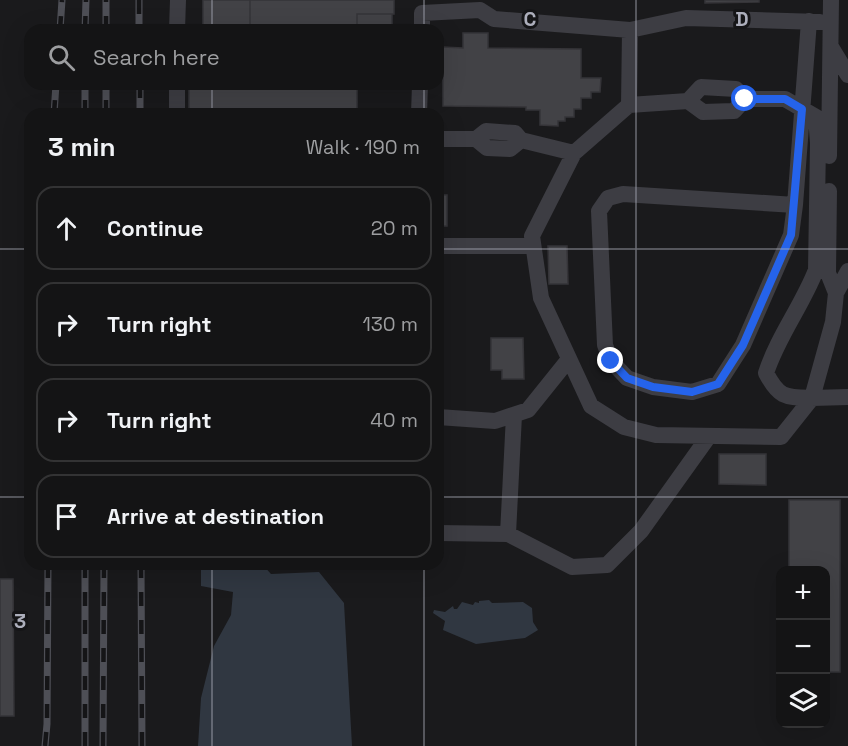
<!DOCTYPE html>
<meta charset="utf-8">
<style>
:root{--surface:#141415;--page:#212122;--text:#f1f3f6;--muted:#9d9ea0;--line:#333334}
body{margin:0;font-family:"Space Grotesk",sans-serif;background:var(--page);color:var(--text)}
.controls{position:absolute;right:18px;bottom:18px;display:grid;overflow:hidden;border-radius:12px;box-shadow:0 6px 24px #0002}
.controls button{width:54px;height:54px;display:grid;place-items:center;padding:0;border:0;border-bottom:2px solid var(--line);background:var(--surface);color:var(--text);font:30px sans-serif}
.stop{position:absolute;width:18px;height:18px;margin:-14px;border:4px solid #2563eb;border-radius:50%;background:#fff}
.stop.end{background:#2563eb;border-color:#fff;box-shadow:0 2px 6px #0008}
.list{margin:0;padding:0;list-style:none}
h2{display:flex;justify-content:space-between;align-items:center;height:78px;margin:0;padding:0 24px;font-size:26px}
h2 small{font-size:20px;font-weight:400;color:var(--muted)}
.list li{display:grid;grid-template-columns:39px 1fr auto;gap:18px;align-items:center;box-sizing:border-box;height:84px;margin:0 12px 12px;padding:0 12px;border:2px solid var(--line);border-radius:18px}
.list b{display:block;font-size:22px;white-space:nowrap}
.list em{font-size:20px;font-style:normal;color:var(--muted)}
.icon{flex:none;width:33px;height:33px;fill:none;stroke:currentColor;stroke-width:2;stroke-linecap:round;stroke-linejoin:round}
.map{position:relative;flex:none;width:848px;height:746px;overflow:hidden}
.search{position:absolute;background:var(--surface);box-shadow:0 6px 24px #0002;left:24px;top:24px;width:420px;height:66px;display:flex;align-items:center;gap:15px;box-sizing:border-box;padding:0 21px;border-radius:18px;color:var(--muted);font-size:22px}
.panel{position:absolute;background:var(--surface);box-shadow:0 6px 24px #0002;left:24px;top:108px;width:420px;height:462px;border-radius:18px}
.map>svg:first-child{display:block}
.water{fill:#303741}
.building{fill:#424246;stroke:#353438;stroke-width:1.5}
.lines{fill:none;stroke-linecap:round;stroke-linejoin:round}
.minor{stroke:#3d3d43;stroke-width:16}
.rail-casing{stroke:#4e4f56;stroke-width:7}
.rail{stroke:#151517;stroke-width:4.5;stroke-dasharray:14;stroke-linecap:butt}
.route{stroke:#2563eb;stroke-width:8}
.grid{fill:none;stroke:#adafbc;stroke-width:1.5;stroke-opacity:0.55}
.grid-label{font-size:20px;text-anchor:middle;font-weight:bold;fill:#adafbc;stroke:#151517;stroke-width:6;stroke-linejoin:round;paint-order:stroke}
</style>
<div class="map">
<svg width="848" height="746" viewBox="0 0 848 746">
<rect width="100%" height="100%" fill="#1a1a1c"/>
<path class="water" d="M201,564H262L271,574L319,572L344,603L352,746H198L201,698L214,646L231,615L233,592L201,586Z
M489,600L492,603L523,602L532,608L533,622L538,630L525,638L476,644L443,630L445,621L433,613L434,610L445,612L453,606L454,609H457L462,602L473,605L475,602L479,603V601Z"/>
<path class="building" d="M203,0H250V30H203Z
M250,0H394V14H357V30H250Z
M705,0H759V2L705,3Z
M357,14H392V30H357Z
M463,33H488V48L581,49V78H601L600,92H591V98H581V109H574V117H565V121H558V126L540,125V110H526V107L443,106V47L463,48Z
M189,84H357V114H189Z
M357,84H371V89H357Z
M438,195H447V226H438Z
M548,246H567L568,284H549Z
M491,338H523L524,379H502V370H491Z
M719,454H766V485L719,484Z
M789,500H840V672H826V570H789Z
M779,577H780V609H779Z
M0,579H13L14,716H0Z"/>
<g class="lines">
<path class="minor" d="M177,30L178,0
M422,30V13L480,10L494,19L630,30L629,105
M630,30L686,18L820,22
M831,47L848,75
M688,101L701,87L736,89L745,99
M177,114V84
M419,114L420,84
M438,139H476L486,131L515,133L521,140L574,153
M476,139L487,148L510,149L521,140
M829,156L831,0
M829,191L828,273L836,293
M795,205L791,235L743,345L718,384L692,392L653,387L627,378L611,361L605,345L599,211L608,198L623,194L795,205L809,21
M438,246H533
M848,271L836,293L833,322L812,398C785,397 779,398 766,373C778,336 802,306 816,270L818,143L816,117L785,99H745L734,111L703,112L688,101L629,105L574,153L532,236L541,298L591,406L624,427L656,435L781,437L812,398L848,397
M438,417L495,421L528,410L569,359
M438,533L508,534L572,567L607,565L641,531L709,436
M508,534L514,415"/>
<defs>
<path id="rail" d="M139,0V30
M60,30L62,0
M85,30L86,0
M106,30V0
M140,84V114
M54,114L56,84
M85,114V84
M106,114V84
M85,564V746
M141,564L142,746
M45,746L47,724L48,564
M103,746L104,564"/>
</defs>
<use href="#rail" class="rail-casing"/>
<use href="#rail" class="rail"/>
</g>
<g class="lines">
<path class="route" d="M611,361L627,378L653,387L692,392L718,384L743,345L791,235L802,109L785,99H745"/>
</g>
<path class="grid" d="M212,0V30M424,0V30M636,0V746M212,84V114M424,84V114M0,249H30M438,249H848M0,497H30M438,497H848M212,564V746M424,564V746"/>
<g class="grid-label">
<text x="530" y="26">C</text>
<text x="742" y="26">D</text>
<text x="20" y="628">3</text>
</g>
</svg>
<div class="controls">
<button>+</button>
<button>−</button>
<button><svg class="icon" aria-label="layers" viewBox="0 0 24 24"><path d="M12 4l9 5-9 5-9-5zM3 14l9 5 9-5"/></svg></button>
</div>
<div class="stop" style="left:745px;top:99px"></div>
<div class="stop end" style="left:611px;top:361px"></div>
<div class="search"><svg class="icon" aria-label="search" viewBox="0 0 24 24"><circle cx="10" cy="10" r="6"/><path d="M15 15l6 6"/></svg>Search here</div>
<section class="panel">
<h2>3 min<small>Walk · 190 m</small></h2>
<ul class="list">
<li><svg class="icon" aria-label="ahead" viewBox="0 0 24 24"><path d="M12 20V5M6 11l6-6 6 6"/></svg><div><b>Continue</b></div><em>20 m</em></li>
<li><svg class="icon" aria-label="right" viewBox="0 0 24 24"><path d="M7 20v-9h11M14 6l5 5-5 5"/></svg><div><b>Turn right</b></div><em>130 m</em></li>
<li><svg class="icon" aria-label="right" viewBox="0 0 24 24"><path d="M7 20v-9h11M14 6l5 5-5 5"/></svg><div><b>Turn right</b></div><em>40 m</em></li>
<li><svg class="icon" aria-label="arrive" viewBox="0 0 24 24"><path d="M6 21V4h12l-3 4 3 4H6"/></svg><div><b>Arrive at destination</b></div></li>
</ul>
</section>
</div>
